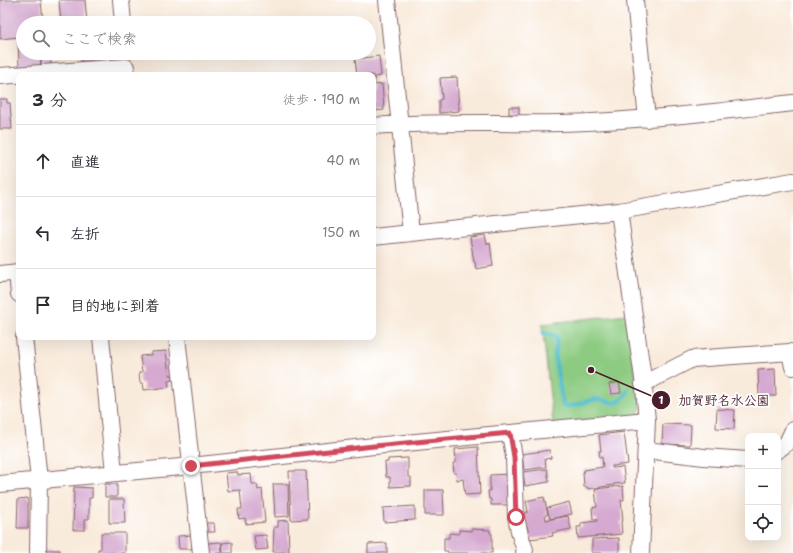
<!DOCTYPE html>
<html lang="ja">
<meta charset="utf-8">
<style>
:root{--surface:#fff;--page:#f7f7f7;--text:#2b2b33;--muted:#7c7c81;--line:#e1e1e2}
body{margin:0;font-family:"Shantell Sans","Klee One",sans-serif;background:var(--page);color:var(--text)}
.controls{position:absolute;right:12px;bottom:12px;display:grid;overflow:hidden;border-radius:8px;box-shadow:0 4px 16px #0002}
.controls button{width:36px;height:36px;display:grid;place-items:center;padding:0;border:0;border-bottom:1px solid var(--line);background:var(--surface);color:var(--text);font:20px sans-serif}
.stop{position:absolute;width:12px;height:12px;margin:-9px;border:3px solid #d1495b;border-radius:50%;background:#fff}
.stop.end{background:#d1495b;border-color:#fff;box-shadow:0 1px 4px #0008}
.list{margin:0;padding:0;list-style:none}
h2{display:flex;justify-content:space-between;align-items:center;height:52px;margin:0;padding:0 16px;font-size:17px}
h2 small{font-size:13px;font-weight:400;color:var(--muted)}
.list li{display:grid;grid-template-columns:26px 1fr auto;gap:12px;align-items:center;box-sizing:border-box;height:72px;padding:0 16px;border-top:1px solid var(--line)}
.list b{display:block;font-size:15px;white-space:nowrap}
.list em{font-size:13px;font-style:normal;color:var(--muted)}
.icon{flex:none;width:22px;height:22px;fill:none;stroke:currentColor;stroke-width:2;stroke-linecap:round;stroke-linejoin:round}
.map{position:relative;flex:none;width:793px;height:553px;overflow:hidden}
.search{position:absolute;background:var(--surface);box-shadow:0 4px 16px #0002;left:16px;top:16px;width:360px;height:44px;display:flex;align-items:center;gap:10px;box-sizing:border-box;padding:0 14px;border-radius:22px;color:var(--muted);font-size:15px}
.panel{position:absolute;background:var(--surface);box-shadow:0 4px 16px #0002;left:16px;top:72px;width:360px;height:268px;border-radius:8px}
.map>svg:first-child{display:block}
.green{fill:#8ccb81;stroke:#6b7556}
.lines{fill:none;stroke-linecap:round;stroke-linejoin:round}
.stream{stroke:#4fbcc9;stroke-width:4.5}
.building{fill:#d6aad0}
.minor-casing{stroke:#876669;stroke-width:18}
.minor{stroke:#fff;stroke-width:16}
.route{stroke:#d1495b;stroke-width:5}
.leader{fill:none;stroke:#4a1f2b;stroke-width:1.5}
.callout-dot{fill:#4a1f2b;stroke:#fff;stroke-width:1.5}
.mark-label{font-size:12px;text-anchor:middle;font-weight:bold;fill:#fff}
.callout-label{font-size:13px;text-anchor:middle;font-weight:bold;fill:#4a1f2b;stroke:#fff;stroke-width:3.5;stroke-linejoin:round;paint-order:stroke}
</style>
<div class="map">
<svg width="793" height="553" viewBox="0 0 793 553">
<rect width="100%" height="100%" fill="#fff"/>
<filter id="ink" filterUnits="userSpaceOnUse"><feTurbulence type="fractalNoise" baseFrequency=".025" numOctaves="2"/><feDisplacementMap in="SourceGraphic" scale="8" xChannelSelector="R" yChannelSelector="G"/><feConvolveMatrix kernelMatrix="1 2 1 2 8 2 1 2 1" color-interpolation-filters="sRGB"/></filter>
<filter id="wash" filterUnits="userSpaceOnUse"><feTurbulence type="fractalNoise" baseFrequency=".012" numOctaves="4" result="noise"/><feDisplacementMap in="SourceGraphic" scale="16" xChannelSelector="R" yChannelSelector="G"/><feGaussianBlur stdDeviation="0.9" result="paint"/><feColorMatrix in="noise" values="0 0 0 0 0 0 0 0 0 0 0 0 0 0 0 0 0 1.4 0 .05"/><feComposite in="paint" operator="in"/></filter>
<g filter="url(#wash)">
<rect width="100%" height="100%" fill="#f9ebdb"/>
<path class="green" d="M626,314L641,407L637,417L553,424L542,324Z"/>
<g class="lines">
<path class="stream" d="M543,333L557,337L555,358L563,406C574,408 585,401 596,399C602,399 610,404 618,402C622,401 625,395 628,391"/>
</g>
<g id="blocks">
<path class="building" d="M0,0H41L43,23H23V53H40L41,66L19,68L18,37L0,39Z
M59,0H85L87,23H61Z
M41,53H50L51,64L41,65Z
M81,54H92V61L81,62Z
M379,56L381,76L374,77L375,83H373V75H357L355,59Z
M457,77L459,111L439,113V100L442,99L440,78Z
M382,84L384,110L373,111V85Z
M0,99H7V103H10L12,129H0Z
M509,107H519V116H514V114H509Z
M485,235L487,244L490,243L493,266L476,269L475,262H474L470,237Z
M166,351L169,375H173V380L168,381L169,387L144,390L143,383H140L139,373L142,372L140,356L151,355V352Z
M775,369L776,396H759L758,370Z
M619,382L621,393L611,394L609,384Z
M717,409L735,410L734,429L716,428Z
M663,424L691,425L690,445L662,444Z
M624,432L628,464L612,466V468L623,467L625,483L614,484V485L588,489L587,487H584L583,472H584V470L603,467L602,457L600,458L599,451H601L599,435Z
M478,447L480,494L465,495L463,479L457,480L456,473H454L453,463H456L455,449Z
M550,450L551,458L545,459L546,467L524,470L522,454Z
M408,458V477H411V486L390,487V477H386L385,462H388V459Z
M547,469L549,482L525,486L523,472Z
M289,471H306L308,519L291,520Z
M237,472L238,475L251,474L252,484H257L258,490L262,489L265,522L246,524L245,518L239,519L238,509H242L240,490L228,491L226,473Z
M510,474L511,505H491V499H489L488,491H490V475Z
M105,484H117V497H105Z
M273,484H288L289,516L275,517Z
M623,486L624,500H621L623,521H621L622,534L578,538L577,527H581V523L597,521V519H593L592,508L597,507L595,489Z
M74,487L92,488V498H89V519H85V530H73Z
M425,490H443L444,515H425Z
M544,497L548,514L545,515L546,520L568,516L571,529L552,533L553,536L530,539L527,526L524,527L521,513L528,512L526,501Z
M28,498V528H17L18,499Z
M109,499H124L125,523H109Z
M569,502L572,514L550,519L547,508Z
M415,506V520L384,522L383,508Z
M288,520L289,552H273L274,527H278V521Z
M206,523H214L215,532H207Z
M471,529L490,530V533L492,534V553H448V551H444V538H449V533L459,534V530L471,531Z
M101,533H125V553H98V549H101Z
M192,535V549H179L178,536Z
M266,535L268,549L256,550L254,536Z
M619,538V553H592V539Z
M221,542L222,553H209L208,543Z
M232,542V553H223L222,543Z
M387,543V553H368V544Z
M45,550H60V553H45Z"/>
</g>
</g>
<g filter="url(#ink)">
<use href="#blocks" fill-opacity="0" stroke="#876669" stroke-width="1"/>
<g class="lines">
<defs>
<path id="minor" d="M121,0L123,23
M387,0L411,233
M635,0L647,119
M0,76L126,67
M373,126C436,121 498,124 561,123C639,121 716,112 793,103
M373,237L619,211L793,181
M17,272L19,294
M0,274L19,272
M24,337L39,480L38,553
M101,337L114,473
M177,337L201,553
M643,384L692,359L790,352L793,367
M510,433L514,457L516,517L520,535L525,550L524,553
M646,450L704,457L748,460
M778,450L787,443L793,430
M0,484L191,466L374,446L647,420L643,378L619,211
M641,553L647,420"/>
</defs>
<use href="#minor" class="minor-casing"/>
<use href="#minor" class="minor"/>
</g>
</g>
<g class="lines" filter="url(#ink)">
<path class="route" d="M191,466L374,446L510,433L514,457L516,517"/>
</g>
<path class="leader" d="M591 370L661 400"/>
<g class="callout-dot">
<circle cx="591" cy="370" r="4"/>
<circle cx="661" cy="400" r="10"/>
</g>
<g class="mark-label">
<text x="661" y="404">1</text>
</g>
<g class="callout-label">
<text x="724" y="405">加賀野名水公園</text>
</g>
</svg>
<div class="controls">
<button>+</button>
<button>−</button>
<button><svg class="icon" aria-label="locate" viewBox="0 0 24 24"><circle cx="12" cy="12" r="6"/><path d="M12 2v4M12 18v4M2 12h4M18 12h4"/></svg></button>
</div>
<div class="stop" style="left:516px;top:517px"></div>
<div class="stop end" style="left:191px;top:466px"></div>
<div class="search"><svg class="icon" aria-label="search" viewBox="0 0 24 24"><circle cx="10" cy="10" r="6"/><path d="M15 15l6 6"/></svg>ここで検索</div>
<section class="panel">
<h2>3 分<small>徒歩 · 190 m</small></h2>
<ul class="list">
<li><svg class="icon" aria-label="ahead" viewBox="0 0 24 24"><path d="M12 20V5M6 11l6-6 6 6"/></svg><div><b>直進</b></div><em>40 m</em></li>
<li><svg class="icon" aria-label="left" viewBox="0 0 24 24"><path d="M17 20v-9H6M10 6l-5 5 5 5"/></svg><div><b>左折</b></div><em>150 m</em></li>
<li><svg class="icon" aria-label="arrive" viewBox="0 0 24 24"><path d="M6 21V4h12l-3 4 3 4H6"/></svg><div><b>目的地に到着</b></div></li>
</ul>
</section>
</div>
